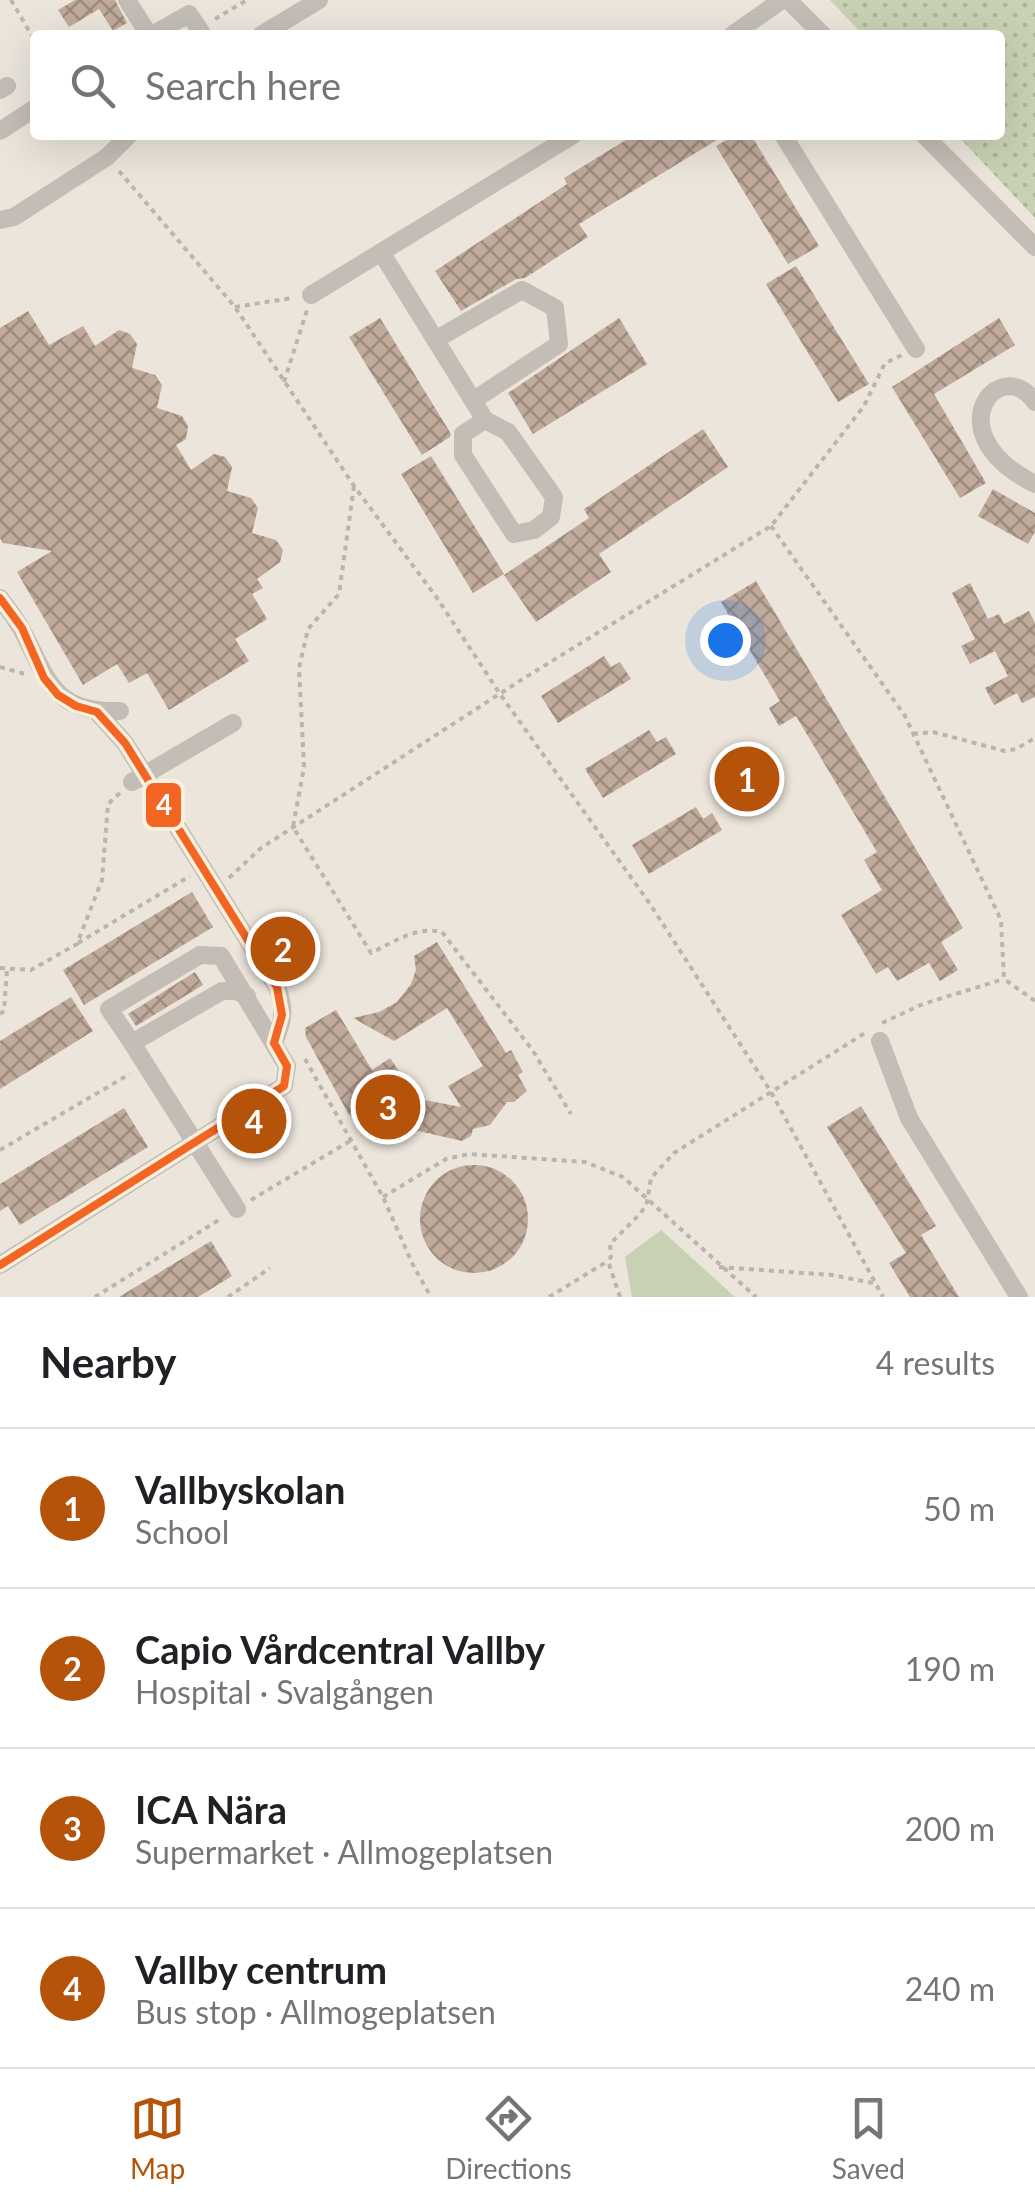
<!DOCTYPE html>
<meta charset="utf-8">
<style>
:root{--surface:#fff;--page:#f2f2f2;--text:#202124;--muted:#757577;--line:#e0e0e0;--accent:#b45309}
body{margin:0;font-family:Lato,sans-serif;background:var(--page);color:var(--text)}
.you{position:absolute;left:725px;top:640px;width:35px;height:35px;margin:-25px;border:8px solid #fff;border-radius:50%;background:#1a73e8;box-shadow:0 0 0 15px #1a73e833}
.badge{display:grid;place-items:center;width:65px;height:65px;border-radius:50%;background:var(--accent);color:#fff;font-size:32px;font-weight:700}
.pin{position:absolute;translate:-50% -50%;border:5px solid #fff;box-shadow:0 2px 10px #0006}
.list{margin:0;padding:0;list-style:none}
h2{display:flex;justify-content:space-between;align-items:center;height:130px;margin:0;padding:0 40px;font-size:42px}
h2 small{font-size:32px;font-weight:400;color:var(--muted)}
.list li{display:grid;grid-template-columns:65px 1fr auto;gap:30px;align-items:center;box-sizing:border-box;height:160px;padding:0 40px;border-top:2px solid var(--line)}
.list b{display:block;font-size:38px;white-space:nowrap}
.list p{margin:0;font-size:32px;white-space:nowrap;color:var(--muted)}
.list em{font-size:32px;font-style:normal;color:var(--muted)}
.icon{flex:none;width:55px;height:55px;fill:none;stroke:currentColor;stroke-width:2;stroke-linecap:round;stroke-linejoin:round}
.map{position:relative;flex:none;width:1035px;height:1297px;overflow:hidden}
.search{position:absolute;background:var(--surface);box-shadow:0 10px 40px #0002;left:30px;right:30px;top:30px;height:110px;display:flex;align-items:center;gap:25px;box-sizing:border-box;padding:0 35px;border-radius:10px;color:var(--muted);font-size:38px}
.sheet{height:770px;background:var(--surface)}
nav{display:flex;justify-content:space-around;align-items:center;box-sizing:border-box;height:140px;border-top:2px solid var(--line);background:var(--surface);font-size:28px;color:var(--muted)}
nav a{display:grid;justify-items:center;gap:5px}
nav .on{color:var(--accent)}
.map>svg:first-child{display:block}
.grass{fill:url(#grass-dots)}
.pitch{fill:#c9d1b4}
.building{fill:url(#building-cross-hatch)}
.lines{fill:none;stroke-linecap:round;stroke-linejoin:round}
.path{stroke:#bcb5ad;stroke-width:4;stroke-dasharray:5 5;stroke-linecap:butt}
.minor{stroke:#c3bdb5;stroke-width:18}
.bus-1-casing{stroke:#faf0e0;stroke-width:15}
.bus-1{stroke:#f26522;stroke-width:8}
.line-badge{stroke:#faf0e0;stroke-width:4}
.badge-label{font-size:28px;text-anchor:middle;font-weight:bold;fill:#fff}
</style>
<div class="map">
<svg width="1035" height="1297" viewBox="0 0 1035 1297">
<defs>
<pattern id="grass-dots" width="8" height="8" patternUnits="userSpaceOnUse" patternTransform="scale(2.5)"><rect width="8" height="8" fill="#c9d1b4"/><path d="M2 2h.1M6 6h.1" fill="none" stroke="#adb49b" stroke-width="1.8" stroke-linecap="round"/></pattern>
<pattern id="building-cross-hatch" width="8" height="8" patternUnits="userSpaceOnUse" patternTransform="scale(2.5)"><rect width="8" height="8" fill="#c0aa9b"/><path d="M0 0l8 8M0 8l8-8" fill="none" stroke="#9d8b7e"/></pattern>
</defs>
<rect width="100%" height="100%" fill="#ebe5db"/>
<path class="grass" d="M830,0H1035V218L957,135H1000V35H863Z"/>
<path class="pitch" d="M661,1230L735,1297H632L625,1257Z"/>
<path class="building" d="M75,0H115L127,23L113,31L99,9L69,27L58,10Z
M634,135H725L579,224L588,237L525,278L516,279L461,311L435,271L567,184L564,178Z
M735,135H751L819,246L788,264L716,146Z
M796,266L869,384L838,402L766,284Z
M28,311L49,345L83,326L95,346L119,330L130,334L137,344L132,368L155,375L162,385L157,408L182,416L188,426L186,439L176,445L191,470L214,454L225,457L232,467L227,491L251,498L258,508L252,533L276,540L283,550L280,562L257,579L263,588L252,594L267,619L235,639L249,661L169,710L147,673L129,683L117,664L83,685L17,572L52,551L3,543L0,538V328Z
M380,318L451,434L450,437L422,455L349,337Z
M619,318L647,364L533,434L508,393Z
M999,318L1015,345L934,394L986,483L960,498L892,387Z
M703,429L728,467L599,554L611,572L536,622L504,575L589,518L584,509Z
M431,456L504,574L473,593L401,474Z
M993,489L1035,513V532L1028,544L978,516Z
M756,581L963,928L941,942L958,970L940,981L929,963L897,981L888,967L876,974L841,915L882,890L864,860L877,852L796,716L779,726L769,708L780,701L721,602Z
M970,583L988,619L999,614L1004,624L1029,611L1035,623V697L1022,703L1017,693L994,705L985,688L1008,676L995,651L970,664L961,646L975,639L952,593Z
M604,656L611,667L620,662L631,679L558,723L541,696Z
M649,730L657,742L666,737L676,754L603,798L585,769Z
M696,807L703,819L712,813L722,830L649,874L632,845Z
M192,892L213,927L84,1005L63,970Z
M437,942L506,1053L511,1050L523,1072L518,1075L527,1091L514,1102H507L490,1125L473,1129L471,1136L462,1141L349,1115L306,1037L305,1028L336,1010L372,1070L390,1058L399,1071L398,1095L461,1107L448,1086L483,1066L447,1008L394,1041L353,1018L379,1012L397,1002L411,984L416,970L414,956Z
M195,972L203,985L136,1026L128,1014Z
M71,997L93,1031L0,1089V1041Z
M861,1106L936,1226L921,1235L959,1297H910L889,1263L906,1253L827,1127Z
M124,1108L148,1147L20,1225L8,1206L0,1211V1184Z
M420 1219a54 54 0 1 1 108 0a54 54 0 1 1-108 0Z
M211,1241L232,1276L198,1297H119Z"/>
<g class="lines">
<path class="path" d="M11,0L35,41
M215,19L247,0
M119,171L235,307L354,486L437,598L500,694L650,904L771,1092L883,1297
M235,307L292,298
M284,382L307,310
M354,486L339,594L308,629L299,668L304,767L293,827L371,953C394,942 416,926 442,932L533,1051L571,1114
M771,526L905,716L1001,920L1004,979L1035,1001
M0,667L25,674
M913,734L933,732L1005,751L1016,749L1035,738
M229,878L261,848L518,682L771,526L864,406L885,363L902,355
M78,943L190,876
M0,968L31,970L77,944L102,880L108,804L121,792
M0,1014L4,1011L7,970
M882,1023L923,1004L1004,979
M305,1059L383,1197L413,1265L431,1297
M0,1150L130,1074
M383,1197L446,1159L469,1154L585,1162L623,1177L756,1297
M251,1200L350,1141
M719,1267L832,1275L873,1283
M95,1297L222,1218
M228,1297L270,1268
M549,1297L608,1261
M620,1297L608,1261L611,1257L610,1244L641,1213L647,1202L651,1178L674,1153L865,1033"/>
<path class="minor" d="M127,0L149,35
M788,0L823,35
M152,35L189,14L203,35
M261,35L319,0
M732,35L782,0
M0,90L7,86
M0,131L35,108
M783,135L916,349
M924,135L1035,247
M0,220L14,217L107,157L129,135
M381,252L485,420L508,432L554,497L551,517L534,530L514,534L463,455V434L485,420
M311,295L573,135
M435,340L522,290L555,308L559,344L474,400
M1035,402C1000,352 933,433 1035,484
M0,598C8,609 17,620 23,632C49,682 54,713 120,711
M97,712L125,743L277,987C286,1010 283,1021 274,1043
M132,782L233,723
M880,1041L909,1118L1019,1297
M237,1209L132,1043L222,991H236L247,996
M0,1265L284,1086L287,1066L221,956L200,955L109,1009L132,1043"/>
<defs>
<path id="bus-1" d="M0,598L22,628L44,678L58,695L76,706L97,712L125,743L277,987L282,1015L274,1043
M0,1265L284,1086L287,1066L274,1043"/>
</defs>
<use href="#bus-1" class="bus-1-casing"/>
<use href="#bus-1" class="bus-1"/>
</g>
<rect class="line-badge" x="144" y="781" width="39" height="48" rx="10" fill="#f26522"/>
<g class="badge-label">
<text x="164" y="815">4</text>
</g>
</svg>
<div class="you"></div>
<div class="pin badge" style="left:747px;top:779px">1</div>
<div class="pin badge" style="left:283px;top:949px">2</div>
<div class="pin badge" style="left:388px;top:1107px">3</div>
<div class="pin badge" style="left:254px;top:1121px">4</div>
<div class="search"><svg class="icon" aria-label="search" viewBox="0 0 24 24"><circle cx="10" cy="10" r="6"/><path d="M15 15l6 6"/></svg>Search here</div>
</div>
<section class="sheet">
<h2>Nearby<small>4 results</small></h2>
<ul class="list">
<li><span class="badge">1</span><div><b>Vallbyskolan</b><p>School</p></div><em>50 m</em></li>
<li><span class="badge">2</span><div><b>Capio Vårdcentral Vallby</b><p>Hospital · Svalgången</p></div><em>190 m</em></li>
<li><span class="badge">3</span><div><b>ICA Nära</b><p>Supermarket · Allmogeplatsen</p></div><em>200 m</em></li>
<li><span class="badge">4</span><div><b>Vallby centrum</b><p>Bus stop · Allmogeplatsen</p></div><em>240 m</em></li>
</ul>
</section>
<nav>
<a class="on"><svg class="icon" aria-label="map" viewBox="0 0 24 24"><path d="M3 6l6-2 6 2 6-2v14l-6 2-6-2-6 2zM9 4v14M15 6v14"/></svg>Map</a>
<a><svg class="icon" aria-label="directions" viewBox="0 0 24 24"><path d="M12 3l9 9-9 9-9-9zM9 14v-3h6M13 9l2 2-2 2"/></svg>Directions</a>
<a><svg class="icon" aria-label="saved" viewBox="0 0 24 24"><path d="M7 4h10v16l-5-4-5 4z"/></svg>Saved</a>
</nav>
